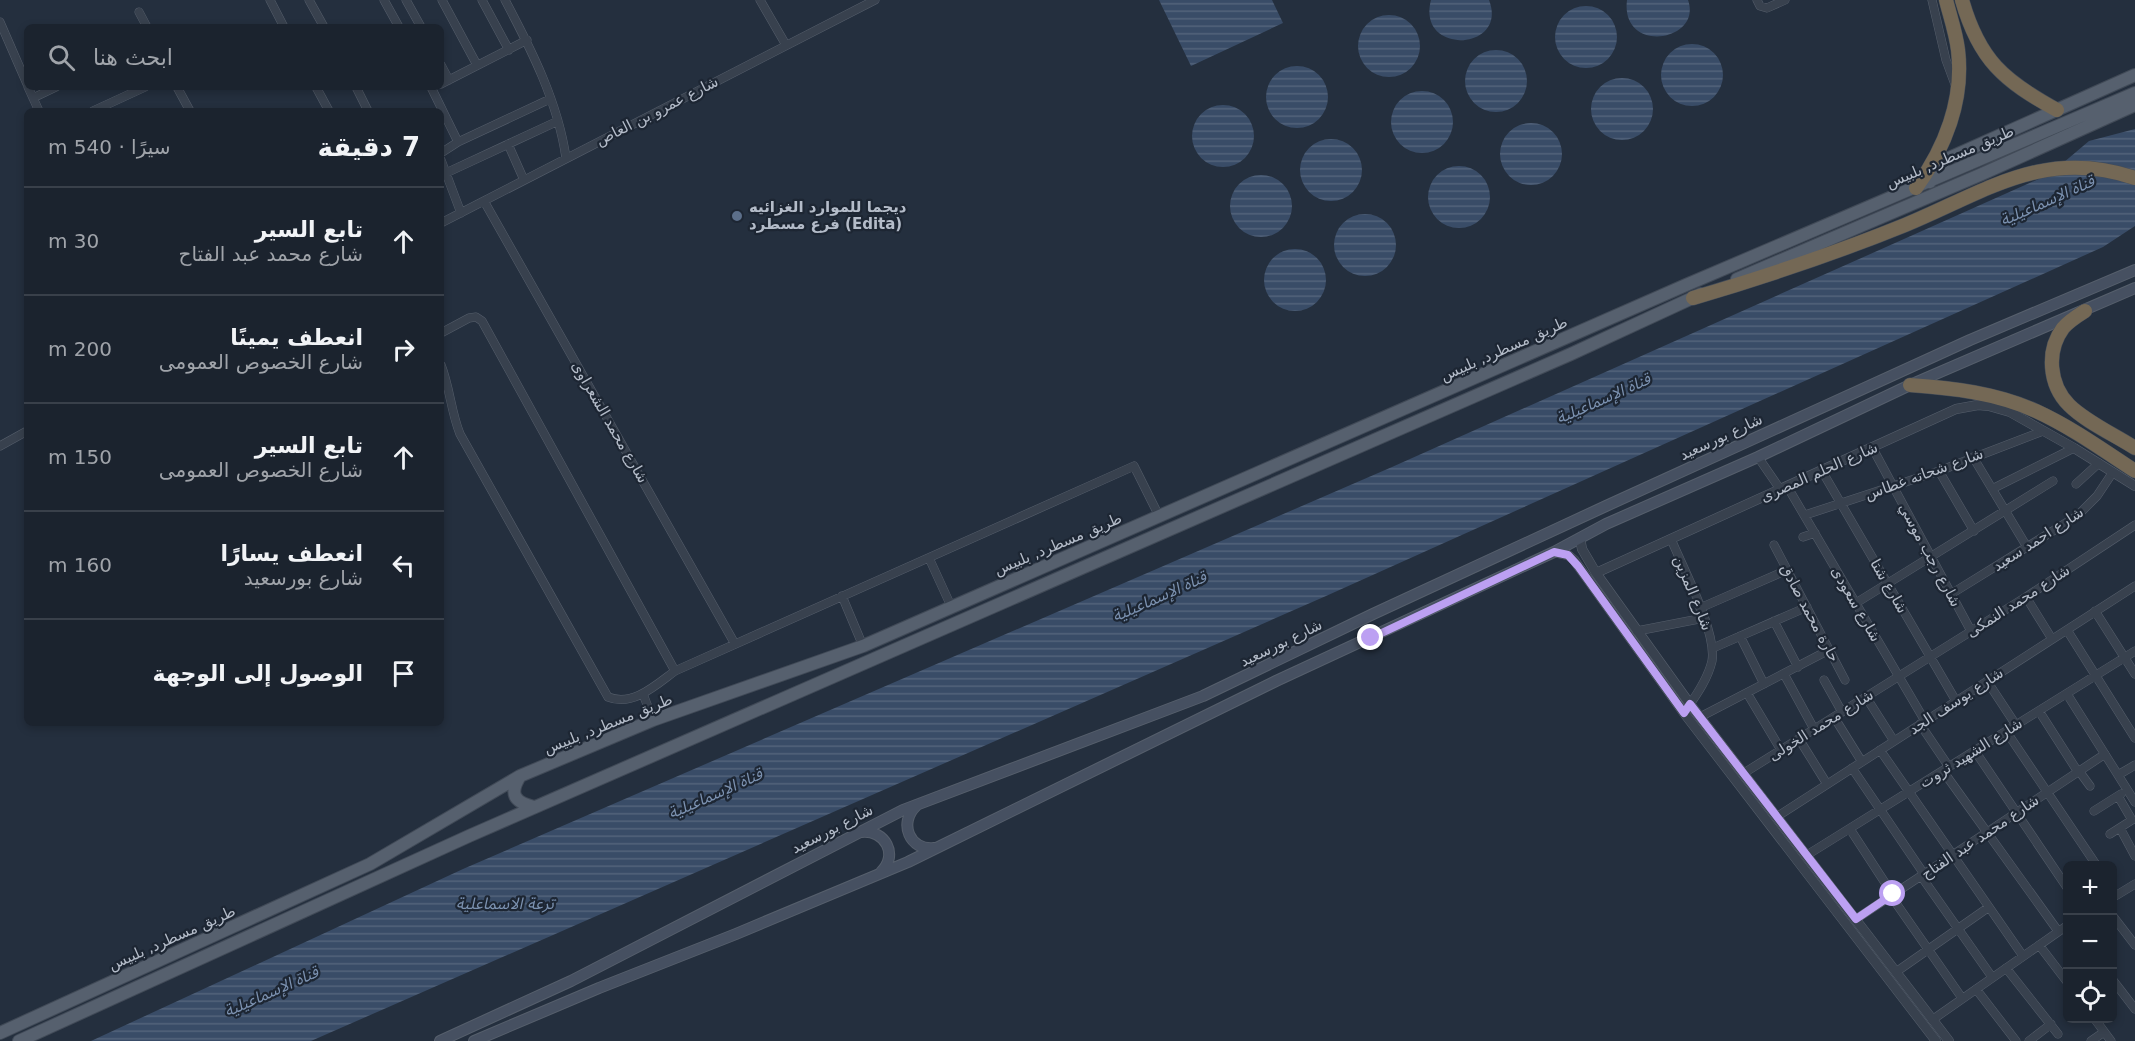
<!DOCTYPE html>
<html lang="ar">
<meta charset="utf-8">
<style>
:root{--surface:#1b232e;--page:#282f3a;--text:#f1f3f6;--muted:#a0a4aa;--line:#39404a}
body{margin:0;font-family:"DejaVu Sans","Noto Sans Arabic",sans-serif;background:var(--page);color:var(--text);direction:rtl}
.controls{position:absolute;right:18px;bottom:18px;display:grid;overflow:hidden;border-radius:9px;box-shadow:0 3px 9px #0003}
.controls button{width:54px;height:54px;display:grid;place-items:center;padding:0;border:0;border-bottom:2px solid var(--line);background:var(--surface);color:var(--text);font:30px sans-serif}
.stop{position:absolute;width:18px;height:18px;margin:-14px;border:4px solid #bca0f2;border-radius:50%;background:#fff}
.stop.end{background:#bca0f2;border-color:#fff;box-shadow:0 2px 6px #0008}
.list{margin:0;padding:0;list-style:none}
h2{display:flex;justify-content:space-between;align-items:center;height:78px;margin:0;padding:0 24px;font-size:26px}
h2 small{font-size:20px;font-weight:400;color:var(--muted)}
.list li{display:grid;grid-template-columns:39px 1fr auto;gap:18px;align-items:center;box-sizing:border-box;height:108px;padding:0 24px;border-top:2px solid var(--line)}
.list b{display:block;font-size:22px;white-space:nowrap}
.list p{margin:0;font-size:20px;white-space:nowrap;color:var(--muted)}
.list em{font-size:20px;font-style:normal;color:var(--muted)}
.icon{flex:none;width:33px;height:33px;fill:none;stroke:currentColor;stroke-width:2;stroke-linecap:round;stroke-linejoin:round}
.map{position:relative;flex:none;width:2135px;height:1041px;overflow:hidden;direction:ltr}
.search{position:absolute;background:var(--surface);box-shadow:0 3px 9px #0003;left:24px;top:24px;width:420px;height:66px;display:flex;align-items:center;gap:15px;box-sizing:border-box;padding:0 21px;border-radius:9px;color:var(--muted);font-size:22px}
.panel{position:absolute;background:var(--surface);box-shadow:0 3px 9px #0003;left:24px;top:108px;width:420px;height:618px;border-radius:9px;direction:rtl}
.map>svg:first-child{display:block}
.water{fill:url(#water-rules)}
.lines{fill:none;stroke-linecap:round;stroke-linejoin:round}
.minor-casing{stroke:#565f6c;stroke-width:9}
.tertiary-casing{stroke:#565f6c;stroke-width:10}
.secondary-casing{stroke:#565f6c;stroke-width:12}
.primary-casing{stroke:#414a57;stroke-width:14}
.motorway-casing{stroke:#434c59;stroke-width:15}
.minor{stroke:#38414e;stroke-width:8}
.tertiary{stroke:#38414e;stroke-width:9}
.secondary{stroke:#465061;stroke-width:10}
.primary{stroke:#56606e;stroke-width:12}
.motorway{stroke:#746855;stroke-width:14}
.route{stroke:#bca0f2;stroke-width:8}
.service-dot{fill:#5c6f8a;stroke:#1d2633;stroke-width:2}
.labels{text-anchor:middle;stroke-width:4.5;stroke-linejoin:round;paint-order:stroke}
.street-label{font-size:15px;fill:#b4bcc9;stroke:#1d2633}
.poi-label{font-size:15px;font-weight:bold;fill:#b4bcc9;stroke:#1d2633;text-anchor:start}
.water-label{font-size:16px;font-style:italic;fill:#7c92b1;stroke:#1d2633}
</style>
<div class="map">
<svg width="2135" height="1041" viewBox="0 0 2135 1041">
<defs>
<pattern id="water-rules" width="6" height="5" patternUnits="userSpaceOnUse" patternTransform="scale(1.5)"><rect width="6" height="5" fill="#394c67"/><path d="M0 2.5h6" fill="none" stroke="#53647b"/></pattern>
</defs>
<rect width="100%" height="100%" fill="#242f3e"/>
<path class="water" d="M1159,0H1272L1283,23L1191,66Z
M1431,0H1489C1509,51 1416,56 1431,0Z
M1627,0H1688C1703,42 1620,55 1627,0Z
M1555 37a31 31 0 1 1 62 0a31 31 0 1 1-62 0Z
M1358 46a31 31 0 1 1 62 0a31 31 0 1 1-62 0Z
M1661 75a31 31 0 1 1 62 0a31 31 0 1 1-62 0Z
M1465 81a31 31 0 1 1 62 0a31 31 0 1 1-62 0Z
M1266 97a31 31 0 1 1 62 0a31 31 0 1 1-62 0Z
M1591 109a31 31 0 1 1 62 0a31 31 0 1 1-62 0Z
M1391 122a31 31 0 1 1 62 0a31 31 0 1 1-62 0Z
M1192 136a31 31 0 1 1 62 0a31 31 0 1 1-62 0Z
M1500 154a31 31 0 1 1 62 0a31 31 0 1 1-62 0Z
M2135,129V226L2103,247L1326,596L311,1041H91L463,869L1392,467L2050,174L2089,141Z
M1300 170a31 31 0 1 1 62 0a31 31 0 1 1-62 0Z
M1428 197a31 31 0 1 1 62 0a31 31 0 1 1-62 0Z
M1230 206a31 31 0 1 1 62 0a31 31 0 1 1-62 0Z
M1334 245a31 31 0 1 1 62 0a31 31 0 1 1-62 0Z
M1264 280a31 31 0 1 1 62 0a31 31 0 1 1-62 0Z"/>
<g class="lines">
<defs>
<path id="minor" d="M270,0L284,27
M309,0L324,27
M384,0L399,27
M406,0L421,27
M442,0L477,65
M482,0L509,50
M505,0C531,49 558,102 566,158
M760,0L786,45
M1757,0L1760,6L1767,8L1785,0
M1932,0L1946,60L1956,87
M139,12L147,27
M0,22L27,84
M441,65L449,80
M441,84L527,40
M28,87L39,111
M177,87L190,111
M316,87L329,111
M356,87L368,111
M431,87L458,142
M33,98L56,87
M93,111L145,87
M508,144L524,180
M441,153L458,142L550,99
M441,160L461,213
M446,173L558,121
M484,201L735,644
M441,223L875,0
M441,333L469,318L476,317L482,321L675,671
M441,365C450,388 451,412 460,434L608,697C633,707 656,685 675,671L1134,466L1159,516
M0,446L27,431
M1872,447L1971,631
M1758,457L1780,489
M1973,457L2027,547
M1822,471L1956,701
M1939,471L1974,531
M2076,484L2099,463
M1787,486L1925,721
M1992,489L2074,448
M1805,515L1939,471L2043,431
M1803,537L1815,533
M1671,539C1683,568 1717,632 1712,661C1708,678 1698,693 1688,707
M1774,545L1845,680
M929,558L951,606
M1951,594L2077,516L2097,496L2113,472
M842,596L863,646
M2026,597L2052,639
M1856,603L2053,481
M1700,608L1787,570
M2095,611L2135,674
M1774,621L1798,667
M2067,630L2135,738
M1637,631L1704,618
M1740,636L1764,684
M1713,648L1807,607
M1784,674L1814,729
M1824,680L1842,712
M1987,681L2016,725
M1747,693L1781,750
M643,694L653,720
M2067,694L2135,802
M1866,697L1894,741
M2039,711L2078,772
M1700,717L1829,650
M1834,717L1862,762
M1920,724L1949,767
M2006,731L2097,866
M1799,739L1827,784
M1880,750L2023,956
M1975,751L2068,889
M1852,768L1924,874
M1943,771L2058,931
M2079,771L2090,786
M1744,773L2026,597L2135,525
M2118,775L2135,765
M2094,811L2121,794
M1778,816L2135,586
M2120,828L2135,856
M1850,829L1893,895
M2110,834L2132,820L2118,796
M1807,855L2135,651
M1921,876L1992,977
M1891,896L1962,998
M2112,898L2135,884
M2112,915L2135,945
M1856,919L2105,754
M2039,945L2068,983
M2006,968L2058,1034
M1896,972L1989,907
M2112,979L2135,1009
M1976,989L2016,1041
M2094,1018L2111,1041
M1932,1020L2068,925
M2029,1041L2051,1024
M2091,1041L2104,1032"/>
<path id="tertiary" d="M1580,538L1582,549L1596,573L1690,704L1949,1041
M1554,552L1568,555L1574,560L1684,713L1936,1041
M1596,573L1956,409L1978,405L1989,406L2010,412L2074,448L2135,486"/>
<path id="secondary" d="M916,806C898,823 910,851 934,848
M861,832C885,829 899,855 881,872
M440,1041L571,981L903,810L1203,696L1373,614L1606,506L1970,340L2135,270
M474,1041L599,988L736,934L908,862L1276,681L1554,552L1606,524L1758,457L1910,385L2135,288"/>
<path id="primary" d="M1930,182L1937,170L1947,159L2135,75
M1737,279L1982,174L2135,105
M520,776C509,794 514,802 534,807
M0,1033L370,864L520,776L653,720L863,646L1686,285L2135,93
M19,1041L469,836L1571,354L1701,294"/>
<path id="motorway" d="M1962,0C1979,60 2004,81 2057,110
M1916,188C1945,148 1964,100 1958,50C1956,33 1950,16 1946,0
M1693,298C1764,277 1836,253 1905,225C1985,192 2044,147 2135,178
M2085,311C2077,316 2069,321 2063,328C2046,351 2049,385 2069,405C2086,422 2115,435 2135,448
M1910,385C1953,388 1996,393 2036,411C2071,427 2103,450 2135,471"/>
</defs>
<use href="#minor" class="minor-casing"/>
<use href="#tertiary" class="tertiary-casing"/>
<use href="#secondary" class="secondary-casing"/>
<use href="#primary" class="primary-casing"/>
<use href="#motorway" class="motorway-casing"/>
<use href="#minor" class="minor"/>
<use href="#tertiary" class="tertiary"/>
<use href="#secondary" class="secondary"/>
<use href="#primary" class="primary"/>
<use href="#motorway" class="motorway"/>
</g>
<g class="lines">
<path class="route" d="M1371,638L1554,552L1568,555L1578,566L1684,713L1690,704L1856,919L1893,894"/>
</g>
<circle class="service-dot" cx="737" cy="216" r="6"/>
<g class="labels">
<g class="street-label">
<text transform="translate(657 111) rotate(-27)" y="5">شارع عمرو بن العاص</text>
<text transform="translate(1950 157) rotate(-23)" y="5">طريق مسطرد, بلبيس</text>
<text transform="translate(1504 349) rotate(-24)" y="5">طريق مسطرد, بلبيس</text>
<text transform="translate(610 422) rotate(60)" y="5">شارع محمد الشعراوى</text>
<text transform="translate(1721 437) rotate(-25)" y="5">شارع بورسعيد</text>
<text transform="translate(1819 472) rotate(-24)" y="5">شارع الحلم المصرى</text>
<text transform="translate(1924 474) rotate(-20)" y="5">شارع شحاته غطاس</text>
<text transform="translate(2038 539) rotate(-33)" y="5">شارع احمد سعيد</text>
<text transform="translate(1058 544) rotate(-23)" y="5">طريق مسطرد, بلبيس</text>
<text transform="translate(1930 555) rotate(62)" y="5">شارع رجب موسي</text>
<text transform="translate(1889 586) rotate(60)" y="5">شارع شتا</text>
<text transform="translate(1693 593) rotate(68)" y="5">شارع المزين</text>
<text transform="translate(2018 601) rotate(-33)" y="5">شارع محمد النمكى</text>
<text transform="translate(1856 604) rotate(60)" y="5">شارع سعودى</text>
<text transform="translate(1810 613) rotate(62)" y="5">حارة محمد صادق</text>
<text transform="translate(1281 643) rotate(-26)" y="5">شارع بورسعيد</text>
<text transform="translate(1956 701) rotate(-33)" y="5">شارع يوسف الجد</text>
<text transform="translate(608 724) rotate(-22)" y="5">طريق مسطرد, بلبيس</text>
<text transform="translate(1821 725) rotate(-32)" y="5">شارع محمد الخولى</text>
<text transform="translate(1971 753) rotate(-32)" y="5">شارع الشهيد ثروت</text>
<text transform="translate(832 829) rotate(-27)" y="5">شارع بورسعيد</text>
<text transform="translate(1980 837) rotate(-34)" y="5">شارع محمد عبد الفتاح</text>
<text transform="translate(172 938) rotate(-24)" y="5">طريق مسطرد, بلبيس</text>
</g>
<g class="poi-label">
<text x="749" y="212">ديجما للموارد الغزائيه<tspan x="749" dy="17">فرع مسطرد (Edita)</tspan></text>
</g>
<g class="water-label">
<text transform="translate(2047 200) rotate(-24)" y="6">قناة الإسماعيلية</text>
<text transform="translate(1603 398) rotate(-24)" y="6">قناة الإسماعيلية</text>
<text transform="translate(1159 596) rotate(-24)" y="6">قناة الإسماعيلية</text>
<text transform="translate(715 793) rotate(-24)" y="6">قناة الإسماعيلية</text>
<text x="505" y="909">ترعة الاسماعلية</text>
<text transform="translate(271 991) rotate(-24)" y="6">قناة الإسماعيلية</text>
</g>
</g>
</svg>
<div class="controls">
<button>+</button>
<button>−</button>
<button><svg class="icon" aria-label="locate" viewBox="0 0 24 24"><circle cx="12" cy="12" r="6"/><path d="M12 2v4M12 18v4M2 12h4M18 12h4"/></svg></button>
</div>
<div class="stop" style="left:1893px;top:894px"></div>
<div class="stop end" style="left:1371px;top:638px"></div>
<div class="search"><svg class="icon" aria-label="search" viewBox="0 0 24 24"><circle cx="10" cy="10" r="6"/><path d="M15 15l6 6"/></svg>ابحث هنا</div>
<section class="panel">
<h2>7 دقيقة<small>سيرًا · 540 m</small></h2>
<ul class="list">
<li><svg class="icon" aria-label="ahead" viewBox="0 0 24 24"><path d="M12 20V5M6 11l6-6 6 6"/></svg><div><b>تابع السير</b><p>شارع محمد عبد الفتاح</p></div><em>30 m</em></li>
<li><svg class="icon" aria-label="right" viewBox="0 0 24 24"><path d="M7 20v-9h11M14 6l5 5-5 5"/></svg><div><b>انعطف يمينًا</b><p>شارع الخصوص العمومى</p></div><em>200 m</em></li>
<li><svg class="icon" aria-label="ahead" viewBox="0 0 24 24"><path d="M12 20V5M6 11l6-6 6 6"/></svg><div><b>تابع السير</b><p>شارع الخصوص العمومى</p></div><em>150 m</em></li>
<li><svg class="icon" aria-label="left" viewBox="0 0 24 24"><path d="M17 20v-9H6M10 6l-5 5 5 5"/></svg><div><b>انعطف يسارًا</b><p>شارع بورسعيد</p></div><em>160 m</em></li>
<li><svg class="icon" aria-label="arrive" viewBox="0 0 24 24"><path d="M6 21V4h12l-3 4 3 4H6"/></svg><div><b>الوصول إلى الوجهة</b></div></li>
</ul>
</section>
</div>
